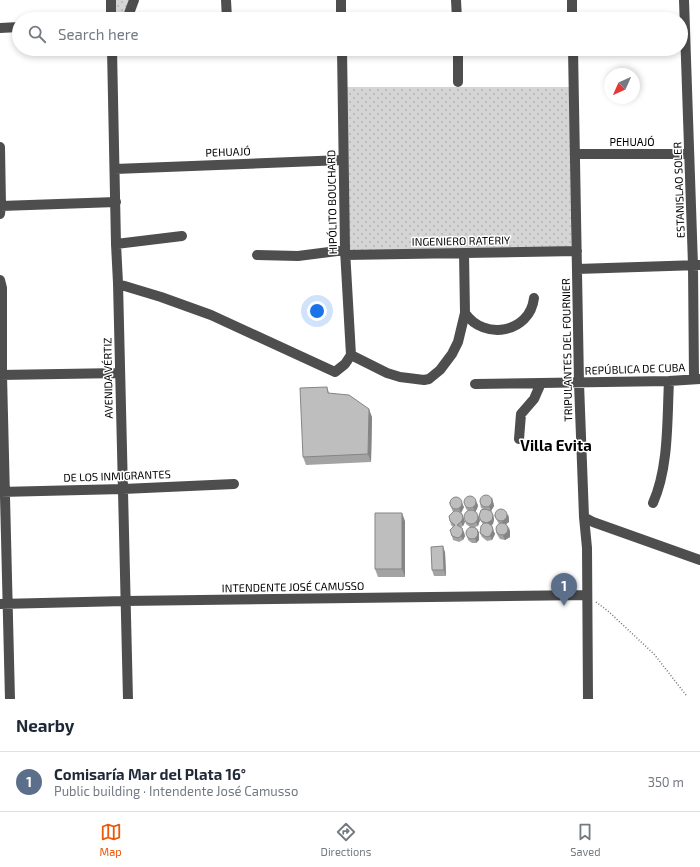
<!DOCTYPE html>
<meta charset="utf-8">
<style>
:root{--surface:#fff;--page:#f6f6f7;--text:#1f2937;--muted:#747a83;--line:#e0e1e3;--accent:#ea580c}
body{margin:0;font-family:"Exo 2",sans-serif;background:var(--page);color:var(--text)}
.compass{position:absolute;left:604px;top:68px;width:36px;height:36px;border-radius:50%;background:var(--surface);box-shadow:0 2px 6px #0003;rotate:225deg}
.you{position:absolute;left:317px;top:311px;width:14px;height:14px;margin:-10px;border:3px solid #fff;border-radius:50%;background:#1a73e8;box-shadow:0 0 0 6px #1a73e833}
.badge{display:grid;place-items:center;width:26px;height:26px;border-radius:50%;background:var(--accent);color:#fff;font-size:13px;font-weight:700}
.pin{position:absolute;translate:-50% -33px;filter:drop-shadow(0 1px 2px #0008)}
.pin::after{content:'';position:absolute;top:21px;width:14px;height:12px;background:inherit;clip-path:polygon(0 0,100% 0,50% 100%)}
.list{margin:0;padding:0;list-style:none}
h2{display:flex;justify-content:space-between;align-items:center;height:52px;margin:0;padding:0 16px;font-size:17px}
h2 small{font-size:13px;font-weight:400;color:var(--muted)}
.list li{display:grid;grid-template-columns:26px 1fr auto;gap:12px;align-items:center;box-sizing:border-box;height:60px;padding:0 16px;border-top:1px solid var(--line)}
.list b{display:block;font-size:15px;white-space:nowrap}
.list p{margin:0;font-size:13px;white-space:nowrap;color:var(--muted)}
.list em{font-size:13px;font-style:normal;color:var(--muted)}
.icon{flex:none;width:22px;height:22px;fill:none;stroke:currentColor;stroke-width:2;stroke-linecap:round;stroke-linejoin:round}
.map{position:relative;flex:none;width:700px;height:699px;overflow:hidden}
.search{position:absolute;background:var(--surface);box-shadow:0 2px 6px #0003;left:12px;right:12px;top:12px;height:44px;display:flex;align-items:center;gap:10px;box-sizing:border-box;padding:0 14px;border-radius:22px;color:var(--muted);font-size:15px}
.sheet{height:112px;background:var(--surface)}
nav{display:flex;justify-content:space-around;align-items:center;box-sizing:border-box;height:56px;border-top:1px solid var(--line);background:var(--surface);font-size:11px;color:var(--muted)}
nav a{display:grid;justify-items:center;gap:2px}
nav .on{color:var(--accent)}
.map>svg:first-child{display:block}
.park{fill:url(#park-dots)}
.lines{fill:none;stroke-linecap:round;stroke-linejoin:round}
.path{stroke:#707070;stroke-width:1.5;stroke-dasharray:1 2;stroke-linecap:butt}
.minor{stroke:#4e4e4e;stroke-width:10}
.wall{fill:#a3a3a3}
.shaded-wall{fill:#858585}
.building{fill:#bebebe;stroke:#858585}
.labels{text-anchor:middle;stroke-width:3;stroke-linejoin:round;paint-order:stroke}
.street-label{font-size:11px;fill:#000;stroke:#fff}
.district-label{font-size:15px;font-weight:bold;fill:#000;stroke:#fff}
</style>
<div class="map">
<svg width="700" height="699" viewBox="0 0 700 699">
<defs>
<pattern id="park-dots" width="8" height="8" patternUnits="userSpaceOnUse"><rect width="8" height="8" fill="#d5d5d5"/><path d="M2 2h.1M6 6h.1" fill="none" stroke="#b5b5b5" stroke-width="1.8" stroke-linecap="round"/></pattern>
</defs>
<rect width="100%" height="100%" fill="#fff"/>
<path class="park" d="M115,0H130L123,19H115Z
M347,87H570L571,247L349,251Z"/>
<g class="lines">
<path class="path" d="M596,602L608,611L654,654L686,695"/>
<path class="minor" d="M111,0V19
M226,0L227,19
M341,0V19
M456,0L457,19
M572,0V19
M684,0L693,265L694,379
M127,19L134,0
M0,28L19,27
M112,49L116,244L118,283L128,699
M342,49L345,250L351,355
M458,49V82
M573,49L579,383L584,517L587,548L588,699
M0,147L1,206L0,214
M575,154H689
M115,169L343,160
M1,206L116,202
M116,244L182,236
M257,255L298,256L345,250
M345,255L577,251
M577,269L699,265
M0,280L2,288V375L10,699
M118,284L161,297L211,315L335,372L345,364L351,355
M465,313C484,341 530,333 534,298
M351,355L387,373L400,377L424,380L429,379L440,370L452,354L458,342L465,313L464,253
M0,375L120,373
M475,384L669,381L700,379
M519,439L521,414L534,399L541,383
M0,492L123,489L234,484
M653,503C669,467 667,420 669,381
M584,517L593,522L700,560
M0,604L125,601L586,595"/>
</g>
<path class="wall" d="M327,387L329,393L372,417L371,462L306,465L303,457Z
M449,502L464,507L461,513L465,522L463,526L461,527L464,532L465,536L463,540L459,542L453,540L452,536L453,527L451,525L450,521L453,512Z
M493,502L494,506L491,511L494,519L493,524L491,525L492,526L495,534L492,540L487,541L482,537L480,533L483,525L479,516L483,509L481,508L480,503Z
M465,505H478L477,509L475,511L478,516L480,520L478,526L475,527L477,529L479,533V540L476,543H472L468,540L467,536L470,527L466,524L465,519L468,511L466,509Z
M494,515L509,518V522L506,524L509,528L510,532V537L505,540L500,539L498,536L496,532L499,524Z
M405,521V577H378L375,569Z
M445,552L446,576H434L432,570Z"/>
<path class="shaded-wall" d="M369,409L372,417L371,462L368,454Z
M492,497L494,506L491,511L489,507Z
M476,501L478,505L477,509L475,512L473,507Z
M462,503L464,507L461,513L459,509Z
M402,513L405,521V577L402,569Z
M462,514L465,522L463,526L461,522Z
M508,514L509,518V522L503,526L502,522Z
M493,515L494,519L493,524L488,527L487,523Z
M478,516L480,520L478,526L476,522Z
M462,528L465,536L463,540L461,536Z
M509,528L510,532V537L505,540L503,536Z
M477,529L479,533V540L476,543L475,538Z
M493,530L495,534L492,540L490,536Z
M443,546L445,552L446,576L444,570Z"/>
<path class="building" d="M327,387L328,393L349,395L369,409L368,454L303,457L300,388Z
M480 501a6 6 0 1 1 12 0a6 6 0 1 1-12 0Z
M464 502a6 6 0 1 1 12 0a6 6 0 1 1-12 0Z
M450 503a6 6 0 1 1 12 0a6 6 0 1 1-12 0Z
M495 515a6 6 0 1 1 12 0a6 6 0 1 1-12 0Z
M485,509L491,511L493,515L492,520L487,523L481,521L479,516L481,510Z
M464 517a7 7 0 1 1 14 0a7 7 0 1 1-14 0Z
M454,511H458L462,514L463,518L461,522L457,525L462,528L463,532L461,536L458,538L452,536L450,530L455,525L450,521L449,516Z
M375,513H402V569H375Z
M496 529a6 6 0 1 1 12 0a6 6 0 1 1-12 0Z
M484,523H488L492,526L493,530L490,536L486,537L480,533L481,526Z
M466 533a6 6 0 1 1 12 0a6 6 0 1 1-12 0Z
M443,546L444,570H432L431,547Z"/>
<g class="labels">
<g class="street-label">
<text x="632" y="146">PEHUAJÓ</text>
<text transform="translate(228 152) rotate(-2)" y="4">PEHUAJÓ</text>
<text transform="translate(679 190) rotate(-92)" y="4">ESTANISLAO SOLER</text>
<text transform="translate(332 202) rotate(-91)" y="4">HIPÓLITO BOUCHARD</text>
<text transform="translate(461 241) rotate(-1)" y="4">INGENIERO RATERIY</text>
<text transform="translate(567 350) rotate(-91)" y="4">TRIPULANTES DEL FOURNIER</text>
<text transform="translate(635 369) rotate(-2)" y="4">REPÚBLICA DE CUBA</text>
<text transform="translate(108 378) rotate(-91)" y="4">AVENIDA VÉRTIZ</text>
<text transform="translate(117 476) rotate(-2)" y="4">DE LOS INMIGRANTES</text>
<text transform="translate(293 587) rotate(-1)" y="4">INTENDENTE JOSÉ CAMUSSO</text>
</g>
<g class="district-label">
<text x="556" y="451">Villa Evita</text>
</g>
</g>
</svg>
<svg class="compass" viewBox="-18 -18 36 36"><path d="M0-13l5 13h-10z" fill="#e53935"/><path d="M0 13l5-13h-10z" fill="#747a83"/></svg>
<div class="you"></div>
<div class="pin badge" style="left:564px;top:606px;background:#5c6f8a">1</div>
<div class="search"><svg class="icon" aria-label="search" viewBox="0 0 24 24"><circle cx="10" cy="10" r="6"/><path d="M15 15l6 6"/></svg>Search here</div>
</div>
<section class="sheet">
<h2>Nearby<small></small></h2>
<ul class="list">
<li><span class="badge" style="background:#5c6f8a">1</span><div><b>Comisaría Mar del Plata 16°</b><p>Public building · Intendente José Camusso</p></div><em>350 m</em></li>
</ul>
</section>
<nav>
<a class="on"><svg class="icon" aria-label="map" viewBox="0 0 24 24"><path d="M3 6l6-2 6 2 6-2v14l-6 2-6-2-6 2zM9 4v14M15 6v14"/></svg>Map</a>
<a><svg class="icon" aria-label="directions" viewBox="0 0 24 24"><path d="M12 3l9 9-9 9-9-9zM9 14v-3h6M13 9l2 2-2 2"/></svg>Directions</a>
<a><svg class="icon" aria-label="saved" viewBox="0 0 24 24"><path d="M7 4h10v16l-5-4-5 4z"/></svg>Saved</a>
</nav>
